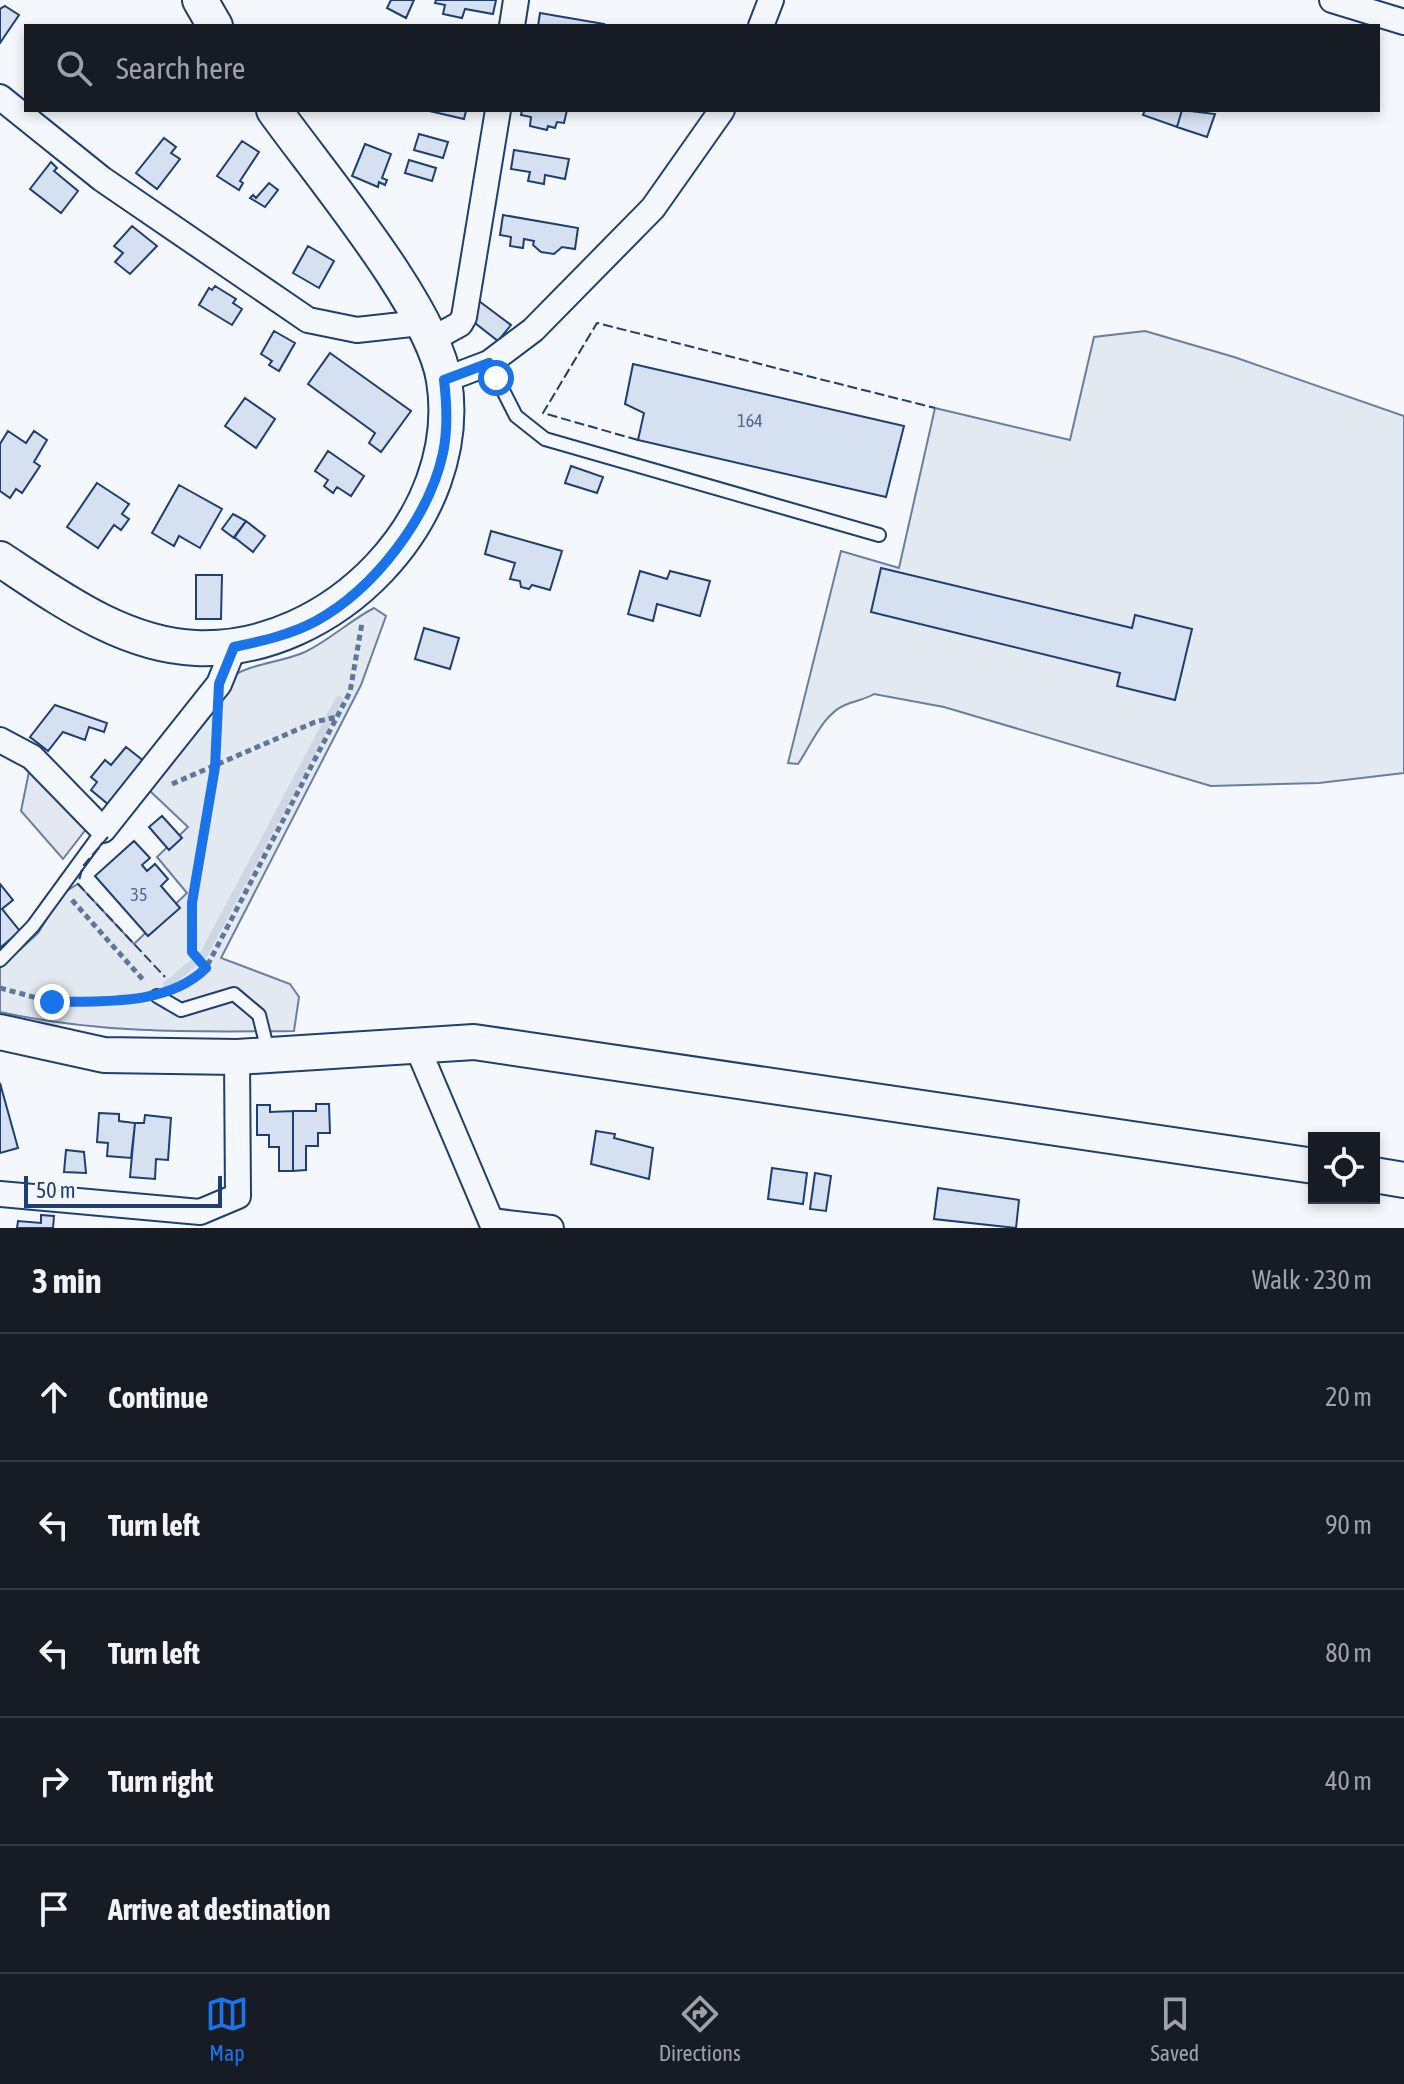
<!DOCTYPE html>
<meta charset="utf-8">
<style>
:root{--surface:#171b24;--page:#242831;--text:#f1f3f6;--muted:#9ea1a6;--line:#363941;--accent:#1a73e8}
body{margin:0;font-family:"Asap Condensed",sans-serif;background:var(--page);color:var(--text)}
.controls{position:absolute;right:24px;bottom:24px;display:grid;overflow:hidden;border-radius:0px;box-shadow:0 4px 12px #0003}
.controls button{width:72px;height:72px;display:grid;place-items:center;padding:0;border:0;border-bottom:2px solid var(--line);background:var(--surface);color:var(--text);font:40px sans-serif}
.scale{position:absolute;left:24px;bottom:20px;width:198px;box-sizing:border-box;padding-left:8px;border:4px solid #1d3f73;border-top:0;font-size:22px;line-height:28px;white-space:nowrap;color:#1d3f73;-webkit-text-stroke:6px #f4f7fb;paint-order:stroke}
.stop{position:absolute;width:24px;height:24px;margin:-18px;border:6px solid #1a73e8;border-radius:50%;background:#fff}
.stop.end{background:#1a73e8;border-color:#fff;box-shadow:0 2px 8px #0008}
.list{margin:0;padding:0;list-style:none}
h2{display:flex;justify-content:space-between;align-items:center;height:104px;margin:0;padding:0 32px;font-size:34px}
h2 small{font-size:26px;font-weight:400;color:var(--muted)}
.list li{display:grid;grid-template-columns:52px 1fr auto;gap:24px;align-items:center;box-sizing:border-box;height:128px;padding:0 32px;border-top:2px solid var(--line)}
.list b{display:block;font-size:30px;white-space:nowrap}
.list em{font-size:26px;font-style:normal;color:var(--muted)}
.icon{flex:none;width:44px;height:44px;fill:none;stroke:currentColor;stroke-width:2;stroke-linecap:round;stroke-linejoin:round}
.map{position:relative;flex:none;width:1404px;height:1228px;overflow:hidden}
.search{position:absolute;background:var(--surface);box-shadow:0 4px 12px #0003;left:24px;right:24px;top:24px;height:88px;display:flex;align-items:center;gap:20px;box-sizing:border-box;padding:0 28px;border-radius:0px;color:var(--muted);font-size:30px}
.sheet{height:744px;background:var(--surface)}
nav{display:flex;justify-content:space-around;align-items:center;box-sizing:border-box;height:112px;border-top:2px solid var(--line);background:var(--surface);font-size:22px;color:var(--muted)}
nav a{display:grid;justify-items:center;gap:4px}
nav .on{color:var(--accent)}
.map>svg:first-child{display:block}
.green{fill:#e3e9f0;stroke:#687fa3;stroke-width:2}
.parking{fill:#e3e8f0;stroke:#687fa3;stroke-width:2}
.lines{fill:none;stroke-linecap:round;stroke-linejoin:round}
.stream{stroke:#cfd7e4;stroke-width:8}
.building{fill:#d5e0f0;stroke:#1d3f73;stroke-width:2}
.lane-casing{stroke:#1d3f73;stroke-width:16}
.street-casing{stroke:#1d3f73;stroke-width:28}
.secondary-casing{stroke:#1d3f73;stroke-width:38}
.path{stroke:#5e769c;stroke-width:5;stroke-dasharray:6 4;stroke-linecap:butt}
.lane{stroke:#f4f7fb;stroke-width:12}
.street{stroke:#f4f7fb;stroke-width:24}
.secondary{stroke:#f4f7fb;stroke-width:34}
.fence{stroke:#1d3f73;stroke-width:2;stroke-dasharray:10 4;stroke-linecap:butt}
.route{stroke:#1a73e8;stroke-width:10}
.labels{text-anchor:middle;stroke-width:6;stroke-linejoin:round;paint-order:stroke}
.number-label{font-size:18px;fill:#4b6792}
</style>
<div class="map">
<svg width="1404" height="1228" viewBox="0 0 1404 1228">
<rect width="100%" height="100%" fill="#f4f7fb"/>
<path class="green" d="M1145,331L1234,357L1404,416V773L1319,783L1211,786L944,707L874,694C864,700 856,700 845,705C823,714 811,745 798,764L788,763L841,551L899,568L935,408L1070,440L1094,337Z
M374,608L386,616L361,685L221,958L290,984L299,997L294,1031C193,1032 100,1034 0,1012V968L38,933L63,893L78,884L134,944L187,893L157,857L188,827L149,790L228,679C250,663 280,663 305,652C330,640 349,621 374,608Z"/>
<path class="parking" d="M32,757L93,820L63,859L21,811Z"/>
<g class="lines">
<path class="stream" d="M167,985L204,954L339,700"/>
</g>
<path class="building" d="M391,0H414L406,18L387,8Z
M436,0H496L493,14L465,9L462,18L443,14L445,5L435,3Z
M5,6L19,15L0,43V9Z
M540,13L604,24L603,26H538Z
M425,110H474L466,111L464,119Z
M522,110H567L564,123L557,122L555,128L548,126L547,130L530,126L531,117L521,115Z
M1145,110H1182L1177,127L1143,115Z
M1182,110L1215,114L1207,137L1177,127Z
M419,134L448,142L443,158L414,150Z
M164,138L176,147L171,153L180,159L157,189L136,173Z
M242,141L259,152L240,181L243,183L239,190L217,176Z
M365,144L391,154L382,178L387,180L385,185L379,182L378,187L352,176Z
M514,150L569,159L565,179L545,175L544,184L528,181L530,172L511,169Z
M409,160L436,168L432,181L405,173Z
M51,162L57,168L54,171L78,191L61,213L30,189Z
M269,183L278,190L265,207L250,198L253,195L256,198Z
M503,215L578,228L575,249L562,247L554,254L541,252L533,245L534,241L524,239L523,248L510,246L511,237L500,235Z
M132,226L157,246L130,274L115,262L123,253L114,246Z
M308,246L334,261L319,288L293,273Z
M215,286L236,299L233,303L242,309L232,325L199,305L209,288L212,290Z
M479,301L511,325L498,341L475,323Z
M274,331L295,343L279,371L269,365L272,361L261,354Z
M330,353L411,411L381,452L369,443L375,433L308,384Z
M633,364L904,426L886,497L638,440L644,413L625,404Z
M245,398L275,419L256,448L225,426Z
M8,431L26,443L34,431L47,440L34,462L40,466L22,493L16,489L10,498L0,491V444Z
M328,451L364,476L351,496L337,487L333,493L324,486L328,480L315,471Z
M571,466L603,477L597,493L565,483Z
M97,483L129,504L122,514L129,519L121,530L114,525L98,548L67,527Z
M179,485L222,509L200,548L179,536L174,546L152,533Z
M233,514L246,521L234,538L222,529Z
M246,521L265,536L253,552L234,537Z
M491,531L562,551L550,590L532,585L529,589L521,587L520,581L510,579L515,563L485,554Z
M881,568L1132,628L1135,615L1192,629L1175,700L1117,686L1120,673L871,612Z
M640,571L667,579L670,571L710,581L700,616L657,604L653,621L628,614Z
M196,575H222L221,619H196Z
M424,628L459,638L450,669L415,659Z
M55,705L107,723L104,732L89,727L85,740L63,732L48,751L30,737Z
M126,747L145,762L109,805L91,790L97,782L91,777L105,760L111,765Z
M162,816L182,838L169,850L149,827Z
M134,841L150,858L142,865L147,871L155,864L168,879L161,886L180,908L148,936L95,876Z
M0,884L13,900L2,909L20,931L0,948Z
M0,1083L18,1148L0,1153Z
M316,1104H329L330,1133H318V1146H306V1170L293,1171V1111H316Z
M257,1105H270V1112L293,1111V1171H279V1147H269V1135H257Z
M99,1113L119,1114V1121L135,1123L131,1158L107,1156L108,1143L97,1142Z
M145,1115L171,1118L168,1160L156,1159L155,1179L130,1177L135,1123H144Z
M596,1131L615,1134L614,1138L653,1148L649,1179L591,1164Z
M66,1150L84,1152L86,1173L64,1172Z
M772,1168L807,1173L803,1204L768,1199Z
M815,1173L831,1176L826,1211L810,1209Z
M938,1188L1019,1200L1016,1228L934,1219Z
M41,1215L54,1216L53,1228H17L18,1221L41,1223Z"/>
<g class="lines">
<defs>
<path id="lane" d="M489,363L516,416L545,439L879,535
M0,960L33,926L103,830
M157,996L181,1010L234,994L259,1015L268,1051"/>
<path id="street" d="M1332,0L1404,22
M512,26L516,0
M761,26L771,0
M0,97L102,179L308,320L357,330L420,323
M431,340L460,324L464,317L498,110
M444,380L489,363L533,330L653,208L722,110
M0,740L32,757L103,830L219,684L234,647
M416,1044L494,1228
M0,1194L200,1212L238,1196L237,1057
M491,1221L551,1228"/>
<path id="secondary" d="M200,0L215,26
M0,559C59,598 123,645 196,648C332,654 466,518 444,380C433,308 319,173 274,110
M0,1032L104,1055L237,1057L474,1042L1314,1166
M1374,1175L1404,1180"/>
</defs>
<use href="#lane" class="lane-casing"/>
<use href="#street" class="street-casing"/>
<use href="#secondary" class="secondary-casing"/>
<path class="path" d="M172,784L315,722L336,717
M72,900L145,982
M206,968L192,952V903L215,767L217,725
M0,988L52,1002L140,997
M176,988L195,979L206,968L350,692L362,623"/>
<use href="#lane" class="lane"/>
<use href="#street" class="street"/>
<use href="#secondary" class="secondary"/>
<path class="fence" d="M638,440L543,413L597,323L935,408
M108,837L83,866L78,884L165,977"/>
</g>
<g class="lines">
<path class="route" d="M52,1002C102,1001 168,1006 206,968L192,952V903L215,767L219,684L234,647C262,641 290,635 316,621C374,589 429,518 443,453C448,429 447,405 444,380L489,363L496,378"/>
</g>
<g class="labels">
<g class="number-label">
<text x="750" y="427">164</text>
<text x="139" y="901">35</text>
</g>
</g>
</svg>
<div class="controls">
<button><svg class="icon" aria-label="locate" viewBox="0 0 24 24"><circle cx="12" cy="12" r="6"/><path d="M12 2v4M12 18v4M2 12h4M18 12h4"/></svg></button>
</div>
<div class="scale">50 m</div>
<div class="stop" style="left:496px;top:378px"></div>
<div class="stop end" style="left:52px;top:1002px"></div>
<div class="search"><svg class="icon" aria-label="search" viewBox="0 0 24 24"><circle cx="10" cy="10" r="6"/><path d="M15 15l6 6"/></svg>Search here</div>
</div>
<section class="sheet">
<h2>3 min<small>Walk · 230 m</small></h2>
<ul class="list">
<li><svg class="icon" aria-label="ahead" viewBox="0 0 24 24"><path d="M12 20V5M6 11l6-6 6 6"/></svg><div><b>Continue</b></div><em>20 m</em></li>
<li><svg class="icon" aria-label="left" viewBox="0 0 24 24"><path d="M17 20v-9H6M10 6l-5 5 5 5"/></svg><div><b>Turn left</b></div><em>90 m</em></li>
<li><svg class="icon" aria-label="left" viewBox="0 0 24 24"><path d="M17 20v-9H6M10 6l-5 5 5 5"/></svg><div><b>Turn left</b></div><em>80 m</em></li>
<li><svg class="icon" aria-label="right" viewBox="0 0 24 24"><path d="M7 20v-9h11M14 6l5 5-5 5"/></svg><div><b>Turn right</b></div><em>40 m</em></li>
<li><svg class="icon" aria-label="arrive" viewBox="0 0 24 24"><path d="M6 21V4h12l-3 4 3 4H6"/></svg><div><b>Arrive at destination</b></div></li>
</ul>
</section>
<nav>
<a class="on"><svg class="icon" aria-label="map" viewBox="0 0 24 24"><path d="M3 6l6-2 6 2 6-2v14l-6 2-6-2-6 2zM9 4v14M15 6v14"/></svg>Map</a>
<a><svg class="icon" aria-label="directions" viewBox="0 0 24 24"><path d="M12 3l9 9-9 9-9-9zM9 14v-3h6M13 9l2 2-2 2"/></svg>Directions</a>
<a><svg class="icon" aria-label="saved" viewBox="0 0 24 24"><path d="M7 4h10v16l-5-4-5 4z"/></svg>Saved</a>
</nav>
